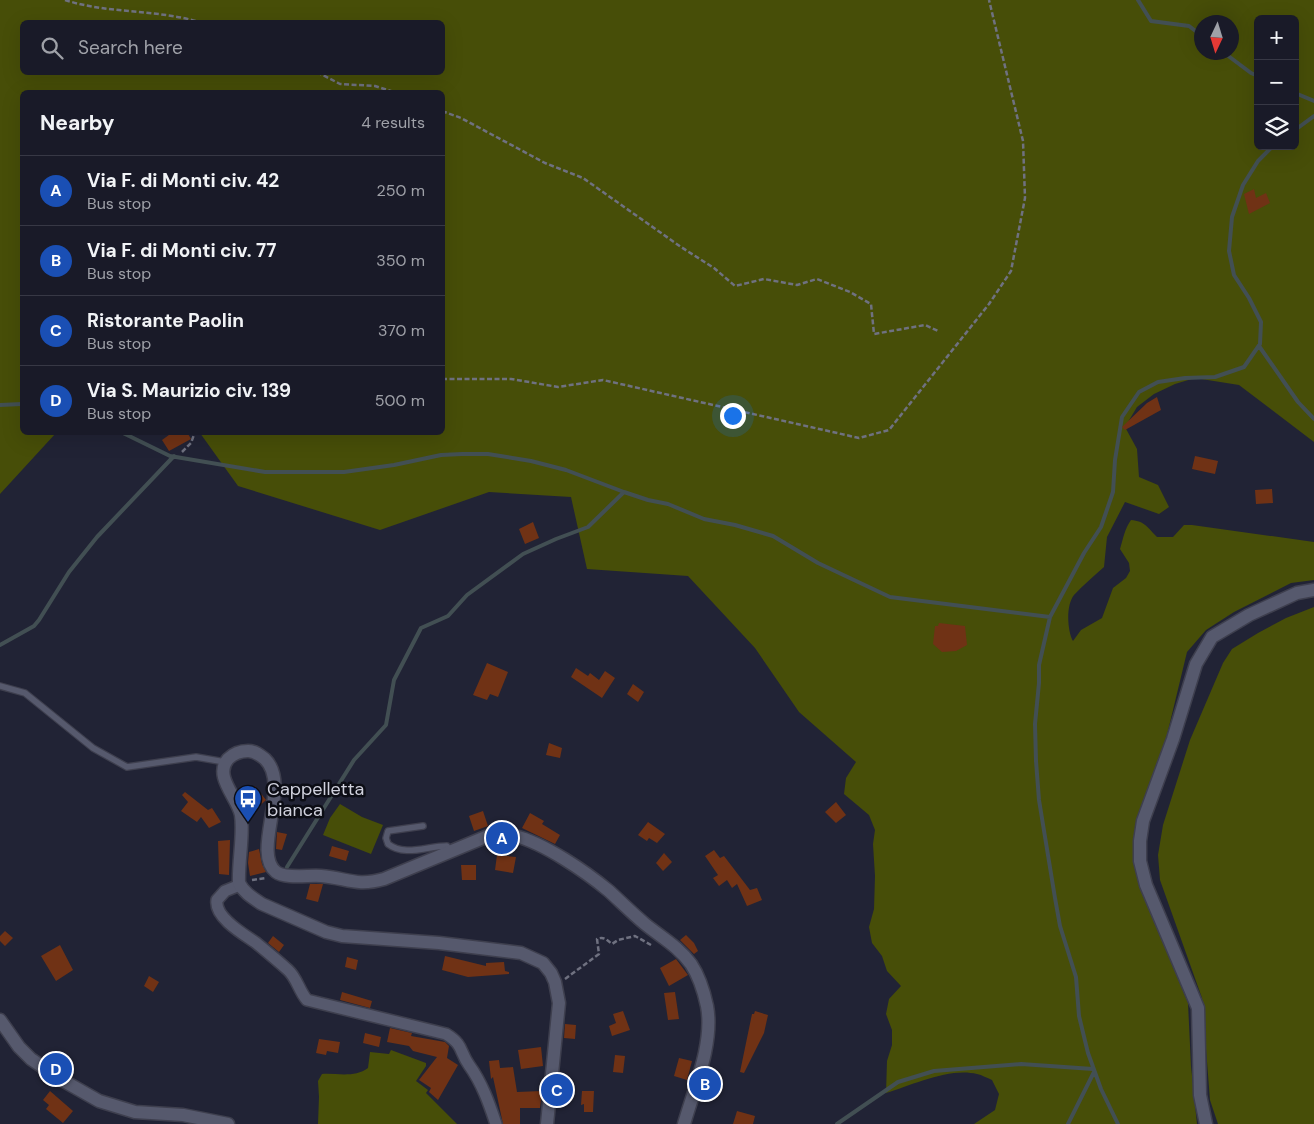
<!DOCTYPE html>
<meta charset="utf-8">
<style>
:root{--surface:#191a28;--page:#262734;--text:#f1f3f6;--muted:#9fa1a8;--line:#373845;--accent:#f7a149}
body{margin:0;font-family:"DM Sans",sans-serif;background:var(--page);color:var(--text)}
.controls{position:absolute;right:15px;top:15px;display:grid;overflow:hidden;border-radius:8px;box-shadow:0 5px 20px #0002}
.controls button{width:45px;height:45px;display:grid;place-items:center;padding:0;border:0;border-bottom:1px solid var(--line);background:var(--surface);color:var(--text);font:25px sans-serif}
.compass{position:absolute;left:1194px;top:15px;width:45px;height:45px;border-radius:50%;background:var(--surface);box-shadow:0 5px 20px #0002;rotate:184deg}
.you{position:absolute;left:732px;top:415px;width:18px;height:18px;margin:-12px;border:4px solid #fff;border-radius:50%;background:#1a73e8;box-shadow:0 0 0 8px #1a73e833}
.badge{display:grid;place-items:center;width:32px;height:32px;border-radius:50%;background:var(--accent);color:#fff;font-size:16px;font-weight:700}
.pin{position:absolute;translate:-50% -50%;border:2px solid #fff;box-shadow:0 1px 5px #0006}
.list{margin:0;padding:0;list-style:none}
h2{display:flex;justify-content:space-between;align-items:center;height:65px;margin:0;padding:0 20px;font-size:21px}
h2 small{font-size:16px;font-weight:400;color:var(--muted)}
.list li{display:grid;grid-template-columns:32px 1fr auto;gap:15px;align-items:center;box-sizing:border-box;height:70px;padding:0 20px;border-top:1px solid var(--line)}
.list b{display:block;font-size:19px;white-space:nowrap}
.list p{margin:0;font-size:16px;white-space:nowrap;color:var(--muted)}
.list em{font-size:16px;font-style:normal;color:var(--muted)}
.icon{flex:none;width:28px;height:28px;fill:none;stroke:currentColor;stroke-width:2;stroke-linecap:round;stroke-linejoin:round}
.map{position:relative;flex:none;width:1314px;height:1124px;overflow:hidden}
.search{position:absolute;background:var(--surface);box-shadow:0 5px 20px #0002;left:20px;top:20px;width:425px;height:55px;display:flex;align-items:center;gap:12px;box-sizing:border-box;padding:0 18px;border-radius:8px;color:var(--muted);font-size:19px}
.panel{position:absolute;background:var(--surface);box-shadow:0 5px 20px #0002;left:20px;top:90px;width:425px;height:345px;border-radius:8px}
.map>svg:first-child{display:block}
.green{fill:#474e08;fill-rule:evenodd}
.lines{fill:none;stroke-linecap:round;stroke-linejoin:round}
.stream{stroke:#424f53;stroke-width:4}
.building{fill:#703215}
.service-casing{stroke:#3e3f4e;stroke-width:8}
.minor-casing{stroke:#3e3f4e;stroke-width:14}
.tertiary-casing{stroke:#3e3f4e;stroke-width:15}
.path{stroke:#6f7180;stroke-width:2.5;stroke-dasharray:5 2.5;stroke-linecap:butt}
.service{stroke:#56596d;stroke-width:5.5}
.minor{stroke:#56596d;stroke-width:11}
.tertiary{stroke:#56596d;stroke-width:12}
.labels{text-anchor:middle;stroke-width:5;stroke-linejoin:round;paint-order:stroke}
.poi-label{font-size:18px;fill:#d0d1dd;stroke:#0c0d15;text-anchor:start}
</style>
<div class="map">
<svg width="1314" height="1124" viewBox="0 0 1314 1124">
<rect width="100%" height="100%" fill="#212335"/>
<path class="green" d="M0,0H1314V442L1239,385L1195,378L1175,384L1154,394L1137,407L1125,427L1137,449L1139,477L1158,485L1169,507L1159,514L1125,502L1107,537L1104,567C1094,576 1083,585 1074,595C1066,605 1067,630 1073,641L1081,630L1102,618L1113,588L1126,578L1130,571L1129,563L1120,549C1123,539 1125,528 1131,520C1145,521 1148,528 1157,537H1173L1184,525H1192L1314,542V580L1291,583L1234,612L1206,630L1187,652L1166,739L1136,837L1146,901L1188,1003L1191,1066L1197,1124H974L995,1110L999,1094L992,1080C987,1078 982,1075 977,1074C950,1067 912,1085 886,1093L887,1061L892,1045V1030L886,1014L889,999L901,986L887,971L882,956L872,943L869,927L874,909L875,876L873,844L875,830L869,815L844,794L846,778L856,762L799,712L755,648L688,576L587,569L571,497L489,492L380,530L238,486L200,433L442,432V92H22V432L56,433L0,494ZM1258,19H1295V146H1258ZM22,22H442V72H22ZM1202,22H1232V52H1202Z
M1314,607V1124H1218L1210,1100L1202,998L1160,880L1158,855L1163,825L1190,740L1223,663L1232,649L1258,633L1286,618Z
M340,804L362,817L383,825L371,854L323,835L330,818Z
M391,1050L426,1063V1066L416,1081L428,1090L426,1093L457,1124H318L319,1097L318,1081L322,1074C337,1073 355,1078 368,1068L370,1052L389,1054Z"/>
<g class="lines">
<path class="stream" d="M1138,0L1151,21L1189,26L1202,36
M1223,52L1251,73L1258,76
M1295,93L1314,101
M1295,130L1314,116
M1259,346L1298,402L1314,419
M0,405L22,404
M121,432L170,456L265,472H344L394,465L441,455L462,454H488L531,461L566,470L624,492L648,500L668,504L704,519L735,525L773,536L818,563L890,597L1050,617
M0,645L34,626L39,620L69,572L97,537L174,456
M287,867L354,760L386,725L394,680L421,628L448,616L467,595L523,554L556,539L588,527L624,492
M837,1124L898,1082L934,1071L1021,1064L1093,1069
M1068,1124L1094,1072
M1118,1124L1101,1089L1088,1053L1079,1016L1076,977L1060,926L1055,898L1039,800L1036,761L1035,724L1039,683V665L1050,617L1084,553L1101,527L1113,492L1115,460L1122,417L1139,392L1158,382L1185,378L1215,377L1244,367L1260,344L1261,322L1249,298L1234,275L1229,251L1232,217L1243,185L1258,161L1273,146"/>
</g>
<path class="building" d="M1254,189L1256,198L1266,193L1270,203L1249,214L1244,194Z
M1157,397L1161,410L1125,430L1122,427L1147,403Z
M173,432H187L191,439L169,451L162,440Z
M1195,456L1218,461L1215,474L1192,469Z
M1272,489L1273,503L1256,504L1255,490Z
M533,522L539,538L525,544L519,529Z
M939,623L965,626L967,645L956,651L942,652L933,644L935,626H938Z
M487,663L508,672L498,697L490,694L487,700L473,695Z
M576,668L588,676L590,673L599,680L605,671L615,678L602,698L571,677Z
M633,684L644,692L638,702L627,694Z
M549,743L562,748L560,758L546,755Z
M255,786L266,800L253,812L242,796Z
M185,792L208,810L212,808L221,822L209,828L201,817L197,822L181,811L188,802L182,795Z
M836,802L846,815L836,823L825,812Z
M483,811L488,826L474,831L469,816Z
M530,813L544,821L542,824L560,835L555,844L522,828Z
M648,822L665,834L657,843L649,838L647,841L638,835Z
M277,832L287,834L282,850L276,849Z
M230,840L229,875L219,874L218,841Z
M332,846L349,851L346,861L329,856Z
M259,849L262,864L266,872L250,876L248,863L249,852Z
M714,850L720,858L724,856L750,890L757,888L762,900L747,906L737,884L732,888L727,880L719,886L713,878L718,875L705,856Z
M664,853L672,862L663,871L656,863Z
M497,855L516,857L513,873L495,870Z
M461,865H476V880H462Z
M310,884H323L318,902L306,899Z
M5,931L13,938L5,946L0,941V936Z
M686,935L694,943L698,951L694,954L680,940Z
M273,936L284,945L279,952L268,943Z
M60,945L73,970L56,981L41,956Z
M445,956L486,966V963L504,962L505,971L509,972V974L468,977L442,970Z
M347,957L358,960L356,970L345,967Z
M676,959L688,975L669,986L660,968Z
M149,976L159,982L153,992L144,986Z
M342,992L372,1001L370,1008L340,1000Z
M675,992L679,1019L668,1020L664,993Z
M623,1011L630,1030L612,1036L609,1026L616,1023L613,1014Z
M755,1011L768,1015L764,1033L744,1073L740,1072L752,1014H754Z
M565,1024L576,1025L575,1039L564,1038Z
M390,1028L412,1033L411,1036L445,1042L449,1046L447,1058L458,1065L438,1100L429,1092L431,1088L419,1080L437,1057L413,1051L409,1046L387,1042Z
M365,1033L381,1037L379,1047L363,1043Z
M319,1039L340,1042L338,1053L327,1051L326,1055L316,1053Z
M541,1047L543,1066L521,1069L518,1050Z
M615,1055L625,1056L623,1073L613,1072Z
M679,1058L692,1061L687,1080L674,1076Z
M499,1060L500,1068L513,1067L517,1092L542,1091L540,1108H520V1124H503L493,1077L491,1079L489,1061Z
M50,1091L73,1111L63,1123L46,1109L49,1105L43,1100Z
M582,1091H594L593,1112H584V1104L581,1105Z
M737,1111L755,1116L753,1124H733Z"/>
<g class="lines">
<defs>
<path id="service" d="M0,686L25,693L93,748L127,767L196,757L225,762
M423,826L388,831L386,838L388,844C405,857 427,846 447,846L450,852"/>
<path id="minor" d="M240,885L225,891L217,900C214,917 243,934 255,942C266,951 278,961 288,970C297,978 299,991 307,1000L446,1034C464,1045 459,1051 469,1065C482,1083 489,1103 496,1124"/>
<path id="tertiary" d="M0,1020L19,1047L31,1059L62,1080L99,1101L135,1112L183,1115L228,1124
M547,1124L559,1003L555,982L551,973L543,963L521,953L439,943L342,936L326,932L262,904C253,898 244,893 239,883C238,862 244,835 241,815C238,798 213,776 228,759C234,753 240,751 248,751C255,751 260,755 265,759C292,785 251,852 276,872C285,879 309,875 321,876C347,878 356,887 384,879L488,836C497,835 506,834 515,836C544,843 586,872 609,891C621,902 633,914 645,924C661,937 679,947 691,964C699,976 704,992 707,1006C714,1043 694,1089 684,1124
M1206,1124L1200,1095L1198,1008L1146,885L1140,861V841L1143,821L1173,739L1196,664L1212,637L1249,615L1297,593L1314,590"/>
</defs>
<use href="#service" class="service-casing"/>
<use href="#minor" class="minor-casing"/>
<use href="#tertiary" class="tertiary-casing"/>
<path class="path" d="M65,0C108,14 156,9 199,22
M317,72L340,84L375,86L394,92
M442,111L461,118L545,163L583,178L681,247L714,268L735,286L764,279L797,285L817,279L850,292L871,304L874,334L925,325L938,331
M442,379H511L558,387L603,380L859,438L889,430L989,304L1011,271L1025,198L1023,141L989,0
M182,452L191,443L195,432
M252,880L266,878
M565,979L599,954L597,939C604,936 607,940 612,944L618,940L635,936L651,945"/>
<use href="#service" class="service"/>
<use href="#minor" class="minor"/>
<use href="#tertiary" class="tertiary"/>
</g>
<defs>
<symbol id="bus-pin" viewBox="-11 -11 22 30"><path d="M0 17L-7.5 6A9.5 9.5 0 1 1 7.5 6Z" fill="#1a4fb4" stroke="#0c0d15"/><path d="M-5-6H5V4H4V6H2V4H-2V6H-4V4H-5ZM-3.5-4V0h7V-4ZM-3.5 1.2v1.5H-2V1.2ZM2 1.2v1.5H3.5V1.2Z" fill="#fff"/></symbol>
</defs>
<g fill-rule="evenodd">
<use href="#bus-pin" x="232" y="783" width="32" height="43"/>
</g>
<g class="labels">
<g class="poi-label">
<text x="267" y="795">Cappelletta<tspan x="267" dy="21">bianca</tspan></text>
</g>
</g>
</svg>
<div class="controls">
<button>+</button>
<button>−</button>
<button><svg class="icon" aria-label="layers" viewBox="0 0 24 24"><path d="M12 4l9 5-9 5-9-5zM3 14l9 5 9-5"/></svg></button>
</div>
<svg class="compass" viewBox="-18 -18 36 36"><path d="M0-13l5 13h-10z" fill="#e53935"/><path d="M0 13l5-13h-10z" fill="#9fa1a8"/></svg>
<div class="you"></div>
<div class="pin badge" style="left:502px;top:838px;background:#1a4fb4">A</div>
<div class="pin badge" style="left:705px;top:1084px;background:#1a4fb4">B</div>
<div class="pin badge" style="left:557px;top:1090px;background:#1a4fb4">C</div>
<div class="pin badge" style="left:56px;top:1069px;background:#1a4fb4">D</div>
<div class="search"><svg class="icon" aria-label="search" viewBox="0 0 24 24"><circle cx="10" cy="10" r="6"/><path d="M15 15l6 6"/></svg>Search here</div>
<section class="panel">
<h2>Nearby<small>4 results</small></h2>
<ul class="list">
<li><span class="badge" style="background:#1a4fb4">A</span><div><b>Via F. di Monti civ. 42</b><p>Bus stop</p></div><em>250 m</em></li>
<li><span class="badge" style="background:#1a4fb4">B</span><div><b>Via F. di Monti civ. 77</b><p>Bus stop</p></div><em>350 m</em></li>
<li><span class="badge" style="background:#1a4fb4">C</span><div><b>Ristorante Paolin</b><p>Bus stop</p></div><em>370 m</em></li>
<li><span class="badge" style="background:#1a4fb4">D</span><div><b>Via S. Maurizio civ. 139</b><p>Bus stop</p></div><em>500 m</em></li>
</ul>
</section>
</div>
